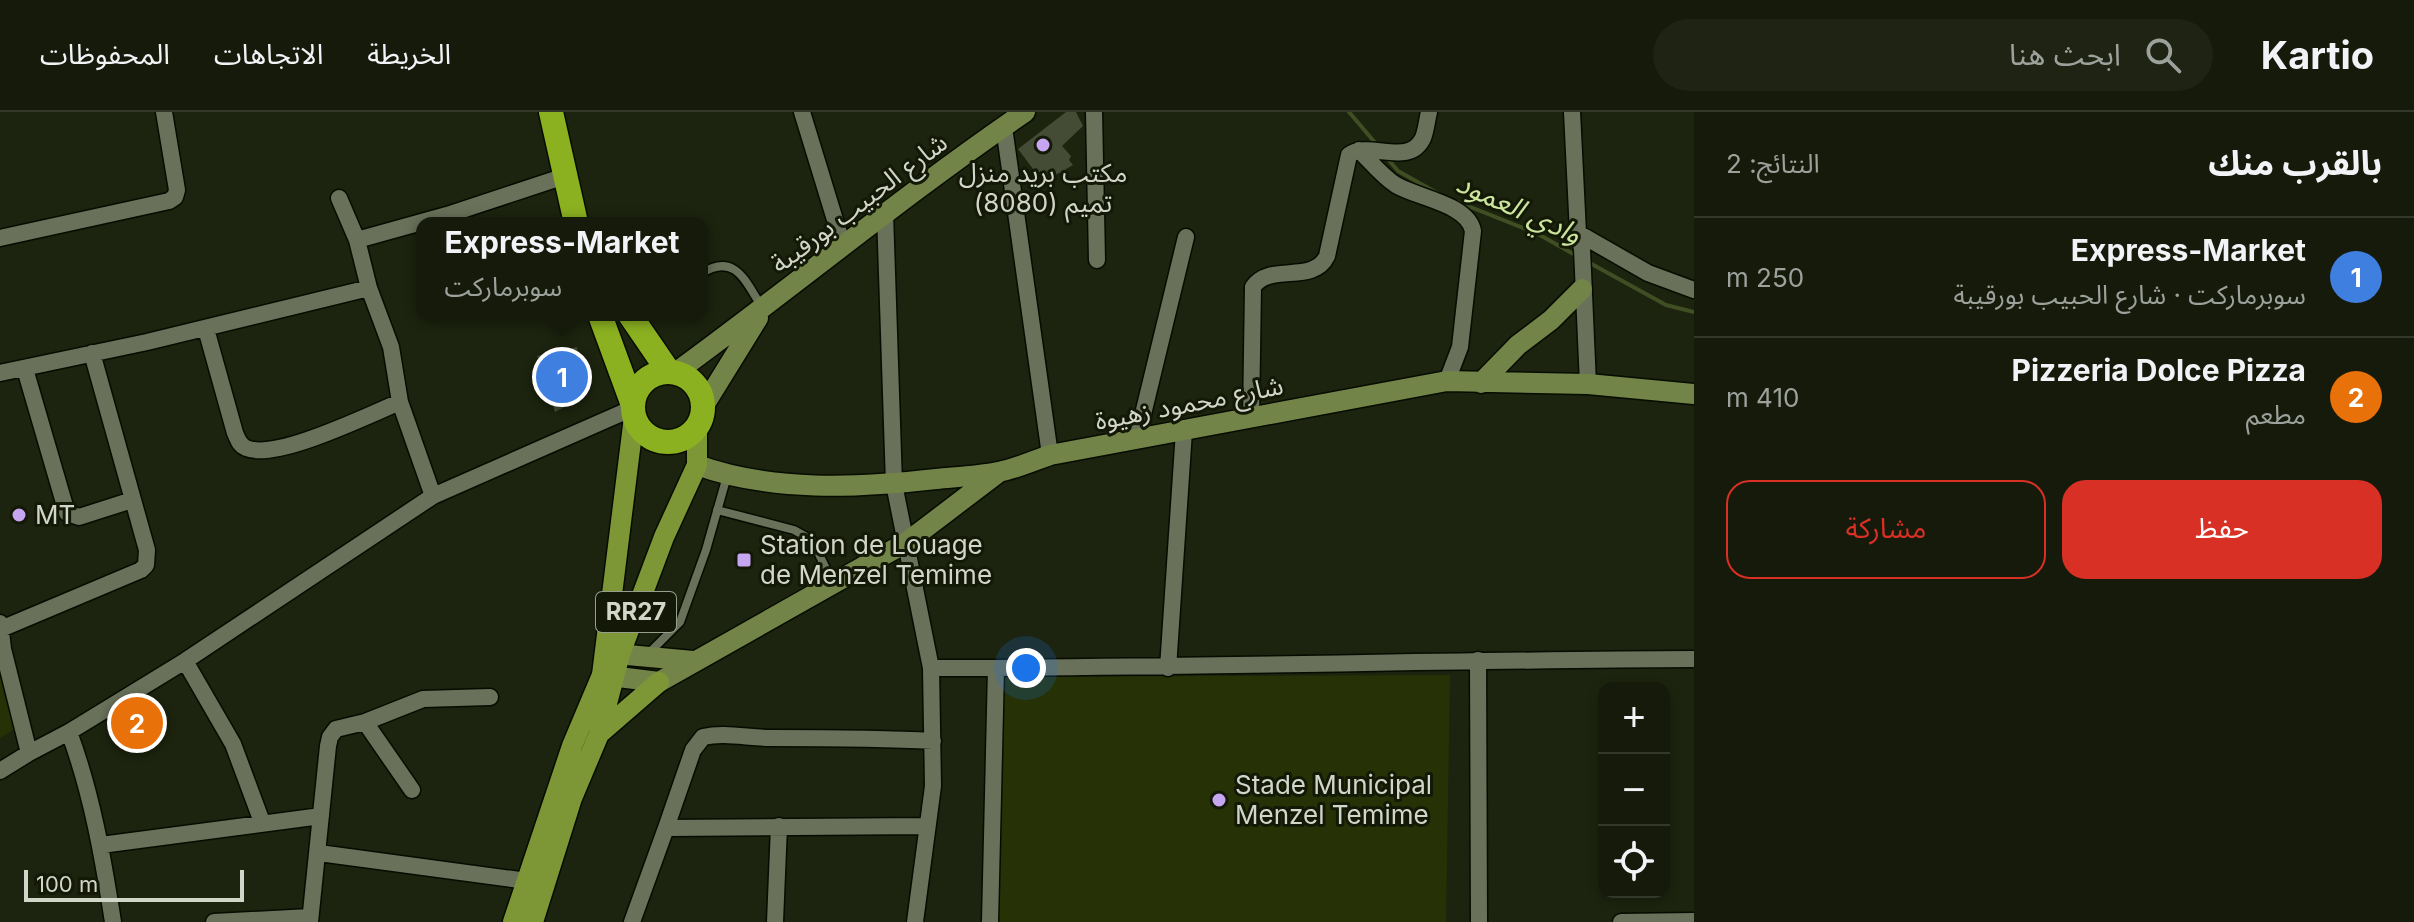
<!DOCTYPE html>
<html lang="ar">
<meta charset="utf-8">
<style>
:root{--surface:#151a0a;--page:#1e2313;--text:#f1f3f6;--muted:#9da19c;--line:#34382b;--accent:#d93025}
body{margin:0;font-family:Inter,"Noto Sans Arabic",sans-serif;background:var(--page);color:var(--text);direction:rtl}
.controls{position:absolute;right:24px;bottom:24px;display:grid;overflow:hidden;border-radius:16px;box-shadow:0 4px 12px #0003}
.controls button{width:72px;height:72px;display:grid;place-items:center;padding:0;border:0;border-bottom:2px solid var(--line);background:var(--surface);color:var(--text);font:40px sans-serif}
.scale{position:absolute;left:24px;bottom:20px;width:220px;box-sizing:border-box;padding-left:8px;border:4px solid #d1d6c9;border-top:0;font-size:22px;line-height:28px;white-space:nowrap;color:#d1d6c9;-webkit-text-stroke:6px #131906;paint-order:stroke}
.you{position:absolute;left:1026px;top:556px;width:28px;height:28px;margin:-20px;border:6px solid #fff;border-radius:50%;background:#1a73e8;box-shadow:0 0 0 12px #1a73e833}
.badge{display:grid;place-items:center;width:52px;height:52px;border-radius:50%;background:var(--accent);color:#fff;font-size:26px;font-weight:700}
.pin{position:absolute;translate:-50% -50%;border:4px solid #fff;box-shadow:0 2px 8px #0006}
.popup{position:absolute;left:416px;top:105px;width:292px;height:104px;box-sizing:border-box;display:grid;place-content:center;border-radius:16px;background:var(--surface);filter:drop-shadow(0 2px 6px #0005);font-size:26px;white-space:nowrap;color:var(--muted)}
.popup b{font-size:30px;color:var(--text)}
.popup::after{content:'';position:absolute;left:50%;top:100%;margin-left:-16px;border:16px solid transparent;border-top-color:var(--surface)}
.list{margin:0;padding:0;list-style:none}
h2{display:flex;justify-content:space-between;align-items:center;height:104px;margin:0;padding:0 32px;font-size:34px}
h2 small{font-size:26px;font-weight:400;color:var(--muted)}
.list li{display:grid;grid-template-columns:52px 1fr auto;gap:24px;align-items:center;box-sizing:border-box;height:120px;padding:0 32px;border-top:2px solid var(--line)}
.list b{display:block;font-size:30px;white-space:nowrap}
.list p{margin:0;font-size:26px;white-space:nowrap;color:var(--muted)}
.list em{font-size:26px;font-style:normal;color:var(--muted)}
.actions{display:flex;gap:16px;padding:24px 32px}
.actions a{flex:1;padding:18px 0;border:2px solid var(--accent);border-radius:24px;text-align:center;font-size:28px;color:var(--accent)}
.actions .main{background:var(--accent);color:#fff}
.icon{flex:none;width:44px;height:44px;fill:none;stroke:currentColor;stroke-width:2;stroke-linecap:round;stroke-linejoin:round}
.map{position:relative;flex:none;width:1694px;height:810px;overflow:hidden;direction:ltr}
header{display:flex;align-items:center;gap:48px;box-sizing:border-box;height:112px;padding:0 40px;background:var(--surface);border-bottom:2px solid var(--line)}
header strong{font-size:38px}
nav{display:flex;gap:44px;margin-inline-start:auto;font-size:28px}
.search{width:560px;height:72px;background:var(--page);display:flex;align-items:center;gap:20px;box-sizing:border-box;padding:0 28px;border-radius:44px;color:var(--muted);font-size:30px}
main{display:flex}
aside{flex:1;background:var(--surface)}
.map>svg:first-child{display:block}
.green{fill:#263206}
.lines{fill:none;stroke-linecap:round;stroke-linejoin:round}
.stream{stroke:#404e23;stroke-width:4}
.building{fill:#444c35}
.lane-casing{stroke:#070c00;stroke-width:11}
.street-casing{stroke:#070c00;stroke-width:19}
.secondary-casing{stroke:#070c00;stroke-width:23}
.primary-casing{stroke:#070c00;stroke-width:23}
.highway-casing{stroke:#070c00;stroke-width:27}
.lane{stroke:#69715a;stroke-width:8}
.street{stroke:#69715a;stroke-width:16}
.secondary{stroke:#738449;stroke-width:20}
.primary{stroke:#7d9737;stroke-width:20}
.highway{stroke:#8bb120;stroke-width:24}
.poi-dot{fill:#c6a6f0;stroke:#131906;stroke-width:3}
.labels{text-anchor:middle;stroke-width:6;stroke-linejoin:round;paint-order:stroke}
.shield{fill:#131906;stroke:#989d8e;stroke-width:2}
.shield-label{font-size:24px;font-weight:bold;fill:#d1d6c9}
.poi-label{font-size:26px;fill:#d1d6c9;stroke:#131906;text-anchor:start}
.street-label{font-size:26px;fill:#d1d6c9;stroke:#131906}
.water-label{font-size:28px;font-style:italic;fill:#cde69e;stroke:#131906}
</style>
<header>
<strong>Kartio</strong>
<div class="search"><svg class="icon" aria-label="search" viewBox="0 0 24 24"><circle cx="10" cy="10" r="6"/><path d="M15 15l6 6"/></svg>ابحث هنا</div>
<nav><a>الخريطة</a><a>الاتجاهات</a><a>المحفوظات</a></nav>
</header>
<main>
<aside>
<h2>بالقرب منك<small>النتائج: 2</small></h2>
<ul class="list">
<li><span class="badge" style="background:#3f7fe0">1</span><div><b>Express-Market</b><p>سوبرماركت · شارع الحبيب بورقيبة</p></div><em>250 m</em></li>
<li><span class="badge" style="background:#e8710a">2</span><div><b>Pizzeria Dolce Pizza</b><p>مطعم</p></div><em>410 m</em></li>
</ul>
<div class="actions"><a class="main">حفظ</a><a>مشاركة</a></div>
</aside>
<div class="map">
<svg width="1694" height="810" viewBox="0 0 1694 810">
<rect width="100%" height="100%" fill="#1c230e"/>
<path class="green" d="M0,554L16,616L0,626Z
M1450,563L1446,810H990L992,565Z"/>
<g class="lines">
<path class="stream" d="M1349,0L1377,33
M1387,46L1398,59L1439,82
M1458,90L1538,122L1577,144
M1588,150L1666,193L1694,200"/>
</g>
<path class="building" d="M1066,0H1076L1083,14L1062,34L1071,44L1069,48L1073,53L1047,68L1036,61L1018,37Z
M577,235L584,285L555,300L537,244Z"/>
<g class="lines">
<defs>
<path id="lane" d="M702,161C736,140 746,171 762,195
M717,398L794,418L812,428L833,471
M648,542L680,510L706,438L727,364"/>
<path id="street" d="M802,0L843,134
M1094,0L1097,148
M1572,0L1578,121L1582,137L1588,272
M1004,15L1050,343
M1359,38C1371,50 1382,64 1396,73C1418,86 1468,92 1473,119L1460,235L1447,269
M339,86L357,128L369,176L391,235L400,290L433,384
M885,101L894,372L931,556L933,674L915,810
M1578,121L1648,161L1694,178
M0,126L169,89L175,85L177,78L164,0
M357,128L447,103L565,64
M206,217L235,321C238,327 239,333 246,336C276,349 368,303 400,290
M25,257L67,401L79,405L132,388
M0,261L147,230L369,176
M1251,306L1253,175C1270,150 1313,173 1327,144L1349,43C1369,28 1409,56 1423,26C1426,19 1427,8 1429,0
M1137,327L1186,125
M0,511L3,537L29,641
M1,517L141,458L146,453L147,438L92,241
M1478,548L1479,810
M185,549L233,632L262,710
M931,556C1186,556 1440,548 1694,547
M1168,556L1184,319
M365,610L412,678
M69,620C92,682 103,746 113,810
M0,659L29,641L69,620L185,549L433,384L633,296
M666,716L693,638L703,625C725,620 748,626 771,626C825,626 879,626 933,629
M101,733L321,704
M319,741L527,769
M214,810L310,805
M310,810L328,634L330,625L336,617L365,610L423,587L490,585
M632,810L666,716L926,714
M775,810L779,714
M990,810L996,556
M1621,810L1694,809"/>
<path id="secondary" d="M675,261C793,175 905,82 1025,0
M1481,271L1518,233L1551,208L1582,177
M703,295L758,206
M697,353C772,380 857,376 936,367C956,365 978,364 998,360C1015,357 1033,349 1050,343L1447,269L1588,272L1694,282
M606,541L693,549
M602,563L659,570L907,430L999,360"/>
<path id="primary" d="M599,622L659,570
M513,810L572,634L602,563L634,305
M533,810L572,686L599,622L620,542L664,425L697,353V315"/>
<path id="highway" d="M551,0L576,111
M600,203L633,293
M630,203L669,260
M633 295a35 35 0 1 1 70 0a35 35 0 1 1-70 0Z"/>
</defs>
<use href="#lane" class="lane-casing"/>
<use href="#street" class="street-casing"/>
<use href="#secondary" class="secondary-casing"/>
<use href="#primary" class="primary-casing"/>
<use href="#highway" class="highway-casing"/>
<use href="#lane" class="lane"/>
<use href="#street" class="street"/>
<use href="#secondary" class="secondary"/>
<use href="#primary" class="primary"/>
<use href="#highway" class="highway"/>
</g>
<g class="poi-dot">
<circle cx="1043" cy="33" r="8"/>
<circle cx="19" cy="403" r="8"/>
<rect x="736" y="440" width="16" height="16" rx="4"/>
<circle cx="1219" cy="688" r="8"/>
</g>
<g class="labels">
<rect class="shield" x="596" y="480" width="80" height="40" rx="6"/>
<g class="shield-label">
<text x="636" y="508">RR27</text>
</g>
<g class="poi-label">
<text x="1043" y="70" text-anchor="middle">مكتب بريد منزل<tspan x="1043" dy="30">تميم (8080)</tspan></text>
<text x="35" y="412">MT</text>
<text x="760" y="442">Station de Louage<tspan x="760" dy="30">de Menzel Temime</tspan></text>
<text x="1235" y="682">Stade Municipal<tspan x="1235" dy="30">Menzel Temime</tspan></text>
</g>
<g class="street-label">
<text transform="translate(859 91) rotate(-37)" y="9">شارع الحبيب بورقيبة</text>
<text transform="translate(1189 291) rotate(-11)" y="9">شارع محمود زهيوة</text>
</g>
<g class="water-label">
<text transform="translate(1519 96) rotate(24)" y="10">وادي العمود</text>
</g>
</g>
</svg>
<div class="controls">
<button>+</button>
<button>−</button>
<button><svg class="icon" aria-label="locate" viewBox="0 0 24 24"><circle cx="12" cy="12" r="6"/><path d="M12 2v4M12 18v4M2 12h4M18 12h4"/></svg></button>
</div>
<div class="scale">100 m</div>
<div class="you"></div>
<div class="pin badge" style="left:562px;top:265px;background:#3f7fe0">1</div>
<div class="popup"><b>Express-Market</b>سوبرماركت</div>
<div class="pin badge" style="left:137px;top:611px;background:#e8710a">2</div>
</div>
</main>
